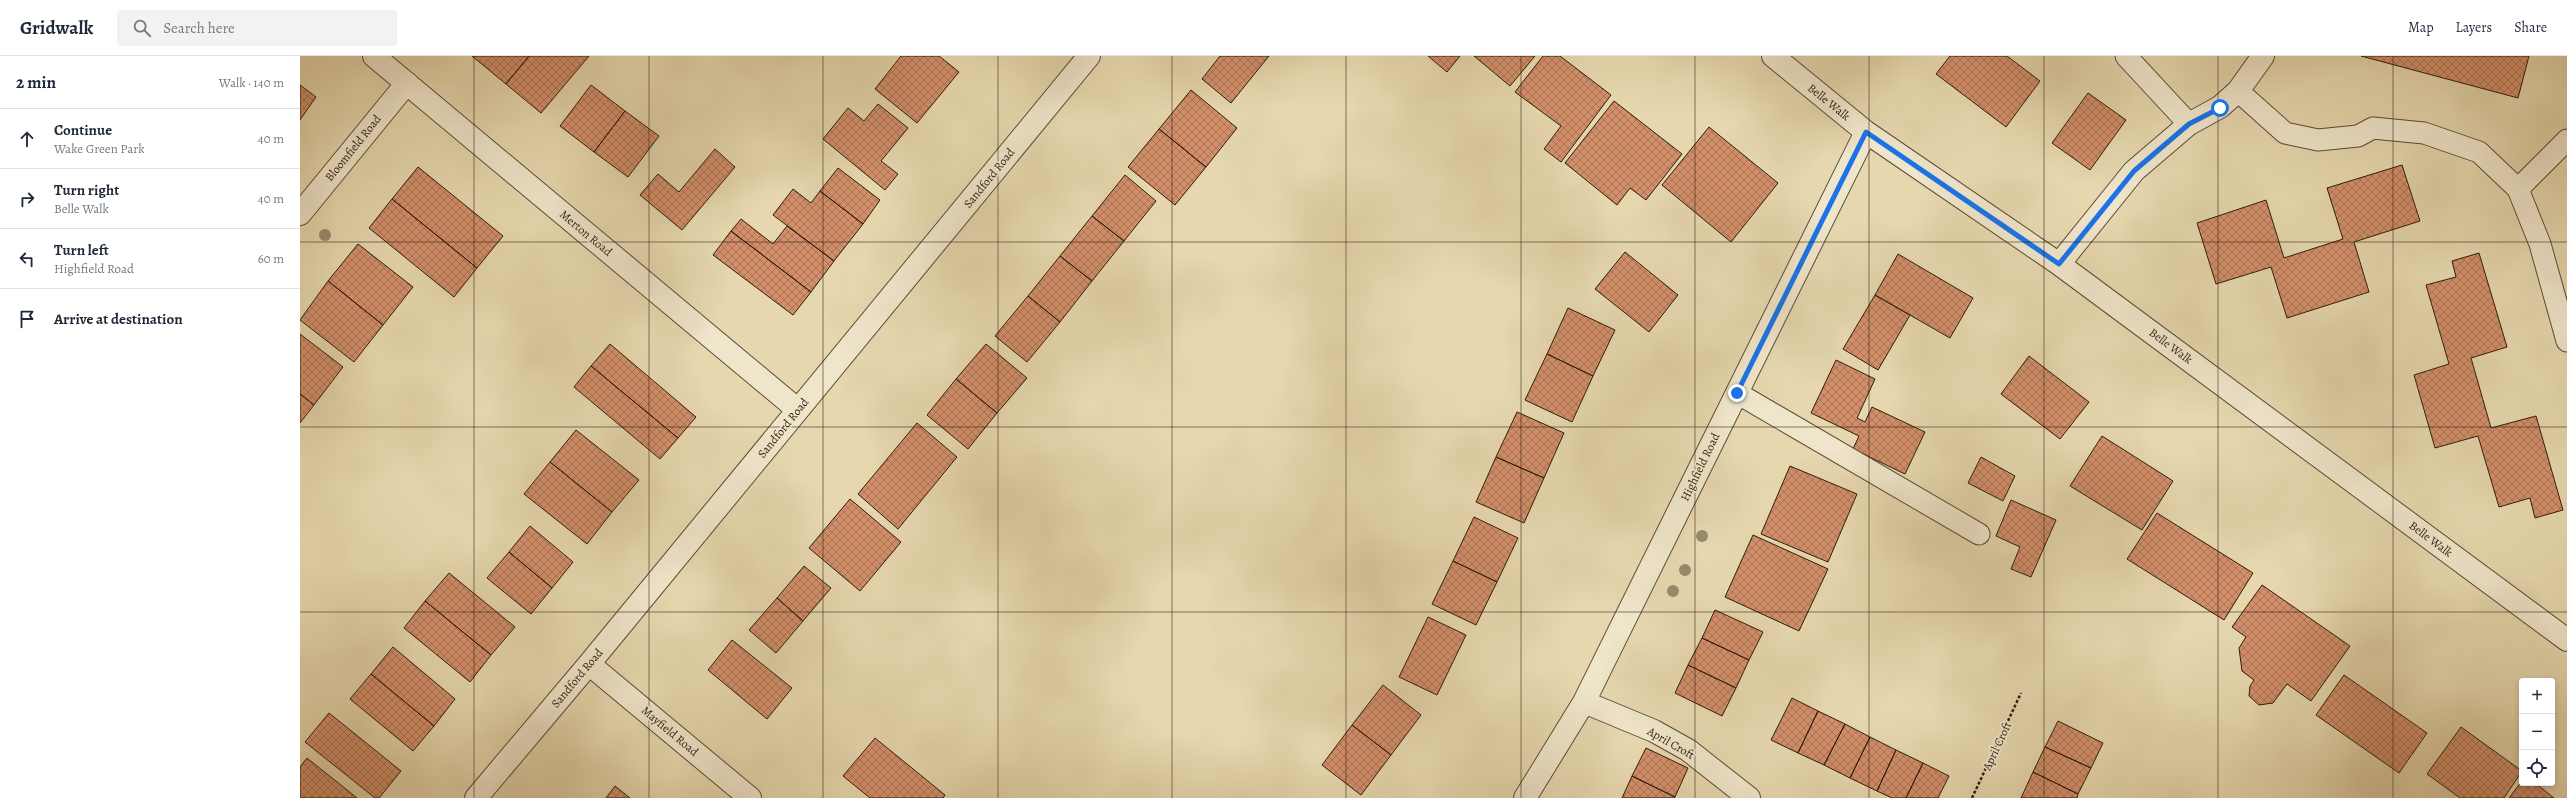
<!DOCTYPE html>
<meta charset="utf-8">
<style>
:root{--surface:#fff;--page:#f2f2f3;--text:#1f2937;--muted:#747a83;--line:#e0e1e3}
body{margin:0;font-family:Alegreya,serif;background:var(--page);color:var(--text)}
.controls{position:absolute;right:12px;bottom:12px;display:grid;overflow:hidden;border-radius:4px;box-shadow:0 2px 6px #0003}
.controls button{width:36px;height:36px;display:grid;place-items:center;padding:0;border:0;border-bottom:1px solid var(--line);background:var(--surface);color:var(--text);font:20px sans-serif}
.stop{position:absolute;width:12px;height:12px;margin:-9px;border:3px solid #1a73e8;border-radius:50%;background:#fff}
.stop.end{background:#1a73e8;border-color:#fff;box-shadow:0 1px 4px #0008}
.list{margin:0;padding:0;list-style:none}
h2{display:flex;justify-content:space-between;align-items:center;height:52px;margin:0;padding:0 16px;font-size:17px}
h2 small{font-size:13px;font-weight:400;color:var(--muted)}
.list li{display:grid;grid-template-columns:26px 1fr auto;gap:12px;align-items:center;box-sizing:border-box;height:60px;padding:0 16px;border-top:1px solid var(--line)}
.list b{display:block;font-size:15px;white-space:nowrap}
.list p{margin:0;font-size:13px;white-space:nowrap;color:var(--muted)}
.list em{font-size:13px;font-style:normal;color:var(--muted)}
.icon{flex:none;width:22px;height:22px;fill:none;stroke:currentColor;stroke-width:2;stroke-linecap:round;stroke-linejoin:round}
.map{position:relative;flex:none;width:2267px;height:742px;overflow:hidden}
header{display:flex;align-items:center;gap:24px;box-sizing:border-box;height:56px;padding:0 20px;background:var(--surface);border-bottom:1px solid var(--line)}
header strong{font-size:19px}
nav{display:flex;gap:22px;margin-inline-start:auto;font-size:14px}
.search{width:280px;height:36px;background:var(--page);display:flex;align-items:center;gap:10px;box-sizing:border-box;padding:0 14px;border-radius:4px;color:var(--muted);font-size:15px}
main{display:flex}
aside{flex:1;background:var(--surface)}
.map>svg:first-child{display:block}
.building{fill:url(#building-cross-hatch);stroke:#2d1c0d}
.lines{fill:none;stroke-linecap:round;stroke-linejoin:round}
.lane-casing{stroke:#5b4b35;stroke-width:23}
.street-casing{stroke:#5b4b35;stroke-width:24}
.path{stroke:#2d1c0d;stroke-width:2.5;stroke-dasharray:3 2;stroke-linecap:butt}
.lane{stroke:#efe5ca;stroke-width:21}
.street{stroke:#efe5ca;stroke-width:22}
.tree{fill:#968b6b}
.route{stroke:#1a73e8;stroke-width:5}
.grid{fill:none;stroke:#2d1c0d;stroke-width:1;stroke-opacity:0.55}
.labels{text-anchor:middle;stroke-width:3.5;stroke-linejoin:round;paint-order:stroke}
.street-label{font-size:12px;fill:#2d1c0d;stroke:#efe5ca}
</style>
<header>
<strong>Gridwalk</strong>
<div class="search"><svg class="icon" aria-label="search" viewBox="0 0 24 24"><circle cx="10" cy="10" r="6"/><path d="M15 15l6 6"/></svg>Search here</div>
<nav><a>Map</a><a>Layers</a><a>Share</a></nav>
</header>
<main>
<aside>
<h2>2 min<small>Walk · 140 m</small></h2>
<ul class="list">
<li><svg class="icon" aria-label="ahead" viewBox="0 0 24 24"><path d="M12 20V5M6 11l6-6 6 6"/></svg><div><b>Continue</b><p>Wake Green Park</p></div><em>40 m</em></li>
<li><svg class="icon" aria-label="right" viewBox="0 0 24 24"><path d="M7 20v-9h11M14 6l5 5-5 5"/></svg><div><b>Turn right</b><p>Belle Walk</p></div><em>40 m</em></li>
<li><svg class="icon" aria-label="left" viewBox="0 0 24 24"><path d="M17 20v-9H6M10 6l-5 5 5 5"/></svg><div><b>Turn left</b><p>Highfield Road</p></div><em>60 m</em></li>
<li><svg class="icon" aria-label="arrive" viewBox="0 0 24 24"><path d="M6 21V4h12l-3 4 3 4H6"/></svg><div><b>Arrive at destination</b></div></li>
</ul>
</aside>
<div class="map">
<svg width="2267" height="742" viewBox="0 0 2267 742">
<defs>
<pattern id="building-cross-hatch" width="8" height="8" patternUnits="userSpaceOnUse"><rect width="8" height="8" fill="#d28f6a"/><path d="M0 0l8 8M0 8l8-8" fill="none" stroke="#ab7456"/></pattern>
</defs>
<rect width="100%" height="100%" fill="#e6d7ae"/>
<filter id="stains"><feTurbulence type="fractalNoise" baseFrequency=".005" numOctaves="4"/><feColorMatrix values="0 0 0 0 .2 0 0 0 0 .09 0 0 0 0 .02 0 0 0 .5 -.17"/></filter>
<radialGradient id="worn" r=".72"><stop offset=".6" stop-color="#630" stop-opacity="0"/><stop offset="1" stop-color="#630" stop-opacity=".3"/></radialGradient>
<path class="building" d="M172,0H229L206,28Z
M229,0H289L241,57L206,28Z
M601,0H639L659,16L617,67L575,33Z
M920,0H969L931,47L902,23Z
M1128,0H1160L1147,16Z
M1174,0H1235L1210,30Z
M1243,0H1260L1311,39L1261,106L1244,93L1261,70L1215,36Z
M1650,0H1707L1740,25L1706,71L1636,18Z
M2061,0H2229L2218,42Z
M0,29L16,41L0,64Z
M291,29L325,55L294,96L260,70Z
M891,34L937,72L906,111L859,73Z
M1788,37L1826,64L1790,114L1752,87Z
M1314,45L1382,98L1346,144L1330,132L1317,149L1265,107Z
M578,48L608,72L581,105L598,118L585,134L523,83L548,52L564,65Z
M325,55L359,80L328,121L294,96Z
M1409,71L1478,127L1431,186L1362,129Z
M859,73L906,111L875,149L828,111Z
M415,93L435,111L382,174L340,139L358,118L379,136Z
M2102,109L2120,165L2054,186L2069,236L1987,262L1971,211L1916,228L1897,167L1966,144L1984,202L2043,183L2027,132Z
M118,111L203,180L177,212L92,143Z
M538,112L580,144L563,168L520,135Z
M825,119L856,145L824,185L792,160Z
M493,133L511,147L520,135L563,168L534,205L473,159Z
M92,143L177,212L154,241L69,172Z
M792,160L824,185L792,225L760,200Z
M441,163L473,188L487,170L534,205L511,236L431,175Z
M431,175L511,236L493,259L413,199Z
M58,188L113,231L83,269L28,225Z
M1325,196L1378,239L1349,276L1295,233Z
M2179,197L2207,291L2171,302L2191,372L2236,360L2263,454L2235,462L2230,442L2199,451L2178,380L2135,392L2114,319L2149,308L2126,229L2156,221L2152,205Z
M1598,198L1673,242L1650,282L1575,239Z
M760,200L792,225L760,266L728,240Z
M28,225L83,269L54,306L0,264Z
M1575,239L1610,259L1578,314L1543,293Z
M728,240L760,266L727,306L695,280Z
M1268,252L1315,274L1293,320L1247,298Z
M0,278L43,311L14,349L0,338Z
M310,288L396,361L378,382L291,310Z
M686,288L727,322L697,357L656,323Z
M1247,298L1293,320L1272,366L1225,344Z
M1729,300L1789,346L1760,383L1701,338Z
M1536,304L1575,323L1557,362L1565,366L1572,351L1625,376L1605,418L1553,393L1559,380L1511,357Z
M291,310L378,382L360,403L274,331Z
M656,323L697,357L668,393L627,359Z
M0,338L14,349L0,367Z
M1217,356L1264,377L1244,422L1196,401Z
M617,367L657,401L598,473L558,438Z
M276,374L339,424L312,456L250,406Z
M1802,380L1873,425L1842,474L1770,430Z
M1196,401L1244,422L1224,467L1176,446Z
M1681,401L1715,420L1703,445L1668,427Z
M250,406L312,456L287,488L224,438Z
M1490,410L1557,438L1528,506L1461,478Z
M550,443L601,486L560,535L509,492Z
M1711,444L1756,464L1731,521L1711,513L1720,491L1696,480Z
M1857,457L1953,517L1924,564L1827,503Z
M1174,461L1218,482L1197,526L1153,505Z
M230,470L273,506L252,532L209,496Z
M1453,479L1528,513L1499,575L1425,541Z
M209,496L252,532L231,558L187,522Z
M1153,505L1197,526L1176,569L1132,548Z
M504,510L531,532L503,565L477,542Z
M149,517L215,571L191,599L125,545Z
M1962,529L2050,590L2011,645L1987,628L1973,647L1959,649L1949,640L1950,630L1954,624L1942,615L1939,592L1946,581L1932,571Z
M477,542L503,565L476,597L449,574Z
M125,545L191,599L170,626L104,572Z
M1415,554L1463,576L1449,604L1402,582Z
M1128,561L1166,579L1137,639L1099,621Z
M1402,582L1449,604L1436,632L1388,609Z
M432,584L492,632L467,663L408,614Z
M93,591L155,643L134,670L71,618Z
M1388,609L1436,632L1422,660L1375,637Z
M71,618L134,670L113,695L50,643Z
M2044,619L2127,677L2099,717L2016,659Z
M1083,629L1121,659L1091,699L1052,669Z
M1492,642L1518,655L1498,697L1471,684Z
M1518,655L1545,668L1524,709L1498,697Z
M29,657L101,715L79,742H75L5,686Z
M1758,665L1803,687L1791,712L1745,691Z
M1545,668L1570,681L1550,722L1524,709Z
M1052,669L1091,699L1061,739L1022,709Z
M2161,671L2222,715L2204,742H2160L2127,718Z
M1570,681L1596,694L1577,735L1550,722Z
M575,682L645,739L643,742H570L543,720Z
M1745,691L1791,712L1778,738L1733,716Z
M1346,692L1388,712L1375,741L1332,720Z
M1596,694L1623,707L1606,742H1592L1577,735Z
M7,702L57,742H0V711Z
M1623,707L1649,720L1638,742H1606Z
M1733,716L1778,738L1777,742H1721Z
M1332,720L1375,741L1374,742H1322Z
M2222,725V727H2235L2254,742H2209Z
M315,730L330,742H306Z"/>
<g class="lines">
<defs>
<path id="lane" d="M1826,0L1889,68
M1938,35L1985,77L2018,84L2058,80L2073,72L2124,77L2179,96L2218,133L2240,188L2267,285
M2218,133L2267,84
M1437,337L1679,478"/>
<path id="street" d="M74,0L498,354
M1473,0L1566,76L1759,208L2267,584
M0,158L107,27
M1759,208L1834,115L1889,68L1920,51L1938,35L1963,0
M289,608L450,742
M1284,646L1354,675L1388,694L1449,742
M176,742L289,608L789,0
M1225,742L1284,646L1566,76"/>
</defs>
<use href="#lane" class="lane-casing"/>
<use href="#street" class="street-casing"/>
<path class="path" d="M1672,742L1721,637"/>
<use href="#lane" class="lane"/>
<use href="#street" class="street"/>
</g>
<g class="tree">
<circle cx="25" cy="179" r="6"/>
<circle cx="1402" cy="480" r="6"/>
<circle cx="1385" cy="514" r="6"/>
<circle cx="1373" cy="535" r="6"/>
</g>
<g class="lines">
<path class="route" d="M1437,337L1566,76L1759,208L1834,115L1889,68L1920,52"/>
</g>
<path class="grid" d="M174,0V742M349,0V742M523,0V742M698,0V742M872,0V742M1046,0V742M1221,0V742M1395,0V742M1569,0V742M1744,0V742M1918,0V742M2093,0V742M0,186H2267M0,371H2267M0,556H2267"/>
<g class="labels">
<g class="street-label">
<text transform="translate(1529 46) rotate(39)" y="4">Belle Walk</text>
<text transform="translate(53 92) rotate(-51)" y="4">Bloomfield Road</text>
<text transform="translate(689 122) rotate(-51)" y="4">Sandford Road</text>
<text transform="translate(286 177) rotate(40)" y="4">Merton Road</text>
<text transform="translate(1871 290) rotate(37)" y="4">Belle Walk</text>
<text transform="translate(483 372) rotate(-51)" y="4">Sandford Road</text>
<text transform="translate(1400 411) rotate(-64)" y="4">Highfield Road</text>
<text transform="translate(2131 483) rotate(37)" y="4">Belle Walk</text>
<text transform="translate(277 622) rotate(-50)" y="4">Sandford Road</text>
<text transform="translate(370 675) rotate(40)" y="4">Mayfield Road</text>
<text transform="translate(1371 687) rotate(30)" y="4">April Croft</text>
<text transform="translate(1697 690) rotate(-65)" y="4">April Croft</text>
</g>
</g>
<rect width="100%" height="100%" filter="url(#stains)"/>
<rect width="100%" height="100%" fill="url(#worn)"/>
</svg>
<div class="controls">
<button>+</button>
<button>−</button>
<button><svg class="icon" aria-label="locate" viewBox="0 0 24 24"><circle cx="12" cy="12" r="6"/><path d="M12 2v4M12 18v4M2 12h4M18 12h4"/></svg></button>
</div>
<div class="stop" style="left:1920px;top:52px"></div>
<div class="stop end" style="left:1437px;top:337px"></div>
</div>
</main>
